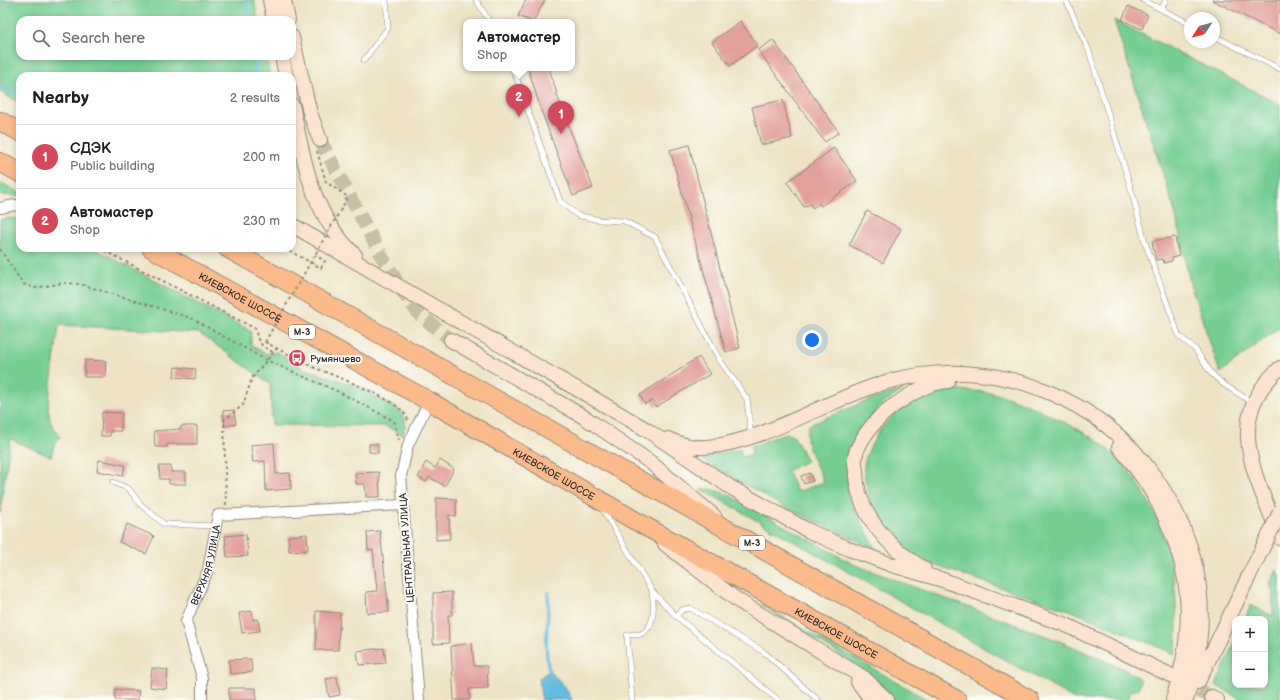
<!DOCTYPE html>
<meta charset="utf-8">
<style>
:root{--surface:#fff;--page:#f6f6f6;--text:#222;--muted:#767676;--line:#e0e0e0;--accent:#d1495b}
body{margin:0;font-family:"Balsamiq Sans",sans-serif;background:var(--page);color:var(--text)}
.controls{position:absolute;right:12px;bottom:12px;display:grid;overflow:hidden;border-radius:8px;box-shadow:0 2px 6px #0003}
.controls button{width:36px;height:36px;display:grid;place-items:center;padding:0;border:0;border-bottom:1px solid var(--line);background:var(--surface);color:var(--text);font:20px sans-serif}
.compass{position:absolute;left:1184px;top:12px;width:36px;height:36px;border-radius:50%;background:var(--surface);box-shadow:0 2px 6px #0003;rotate:234deg}
.you{position:absolute;left:812px;top:340px;width:14px;height:14px;margin:-10px;border:3px solid #fff;border-radius:50%;background:#1a73e8;box-shadow:0 0 0 6px #1a73e833}
.badge{display:grid;place-items:center;width:26px;height:26px;border-radius:50%;background:var(--accent);color:#fff;font-size:13px;font-weight:700}
.pin{position:absolute;translate:-50% -33px;filter:drop-shadow(0 1px 2px #0008)}
.pin::after{content:'';position:absolute;top:21px;width:14px;height:12px;background:inherit;clip-path:polygon(0 0,100% 0,50% 100%)}
.popup{position:absolute;left:463px;top:19px;width:112px;height:52px;box-sizing:border-box;display:grid;place-content:center;border-radius:8px;background:var(--surface);filter:drop-shadow(0 1px 3px #0005);font-size:13px;white-space:nowrap;color:var(--muted)}
.popup b{font-size:15px;color:var(--text)}
.popup::after{content:'';position:absolute;left:50%;top:100%;margin-left:-8px;border:8px solid transparent;border-top-color:var(--surface)}
.list{margin:0;padding:0;list-style:none}
h2{display:flex;justify-content:space-between;align-items:center;height:52px;margin:0;padding:0 16px;font-size:17px}
h2 small{font-size:13px;font-weight:400;color:var(--muted)}
.list li{display:grid;grid-template-columns:26px 1fr auto;gap:12px;align-items:center;box-sizing:border-box;height:64px;padding:0 16px;border-top:1px solid var(--line)}
.list b{display:block;font-size:15px;white-space:nowrap}
.list p{margin:0;font-size:13px;white-space:nowrap;color:var(--muted)}
.list em{font-size:13px;font-style:normal;color:var(--muted)}
.icon{flex:none;width:22px;height:22px;fill:none;stroke:currentColor;stroke-width:2;stroke-linecap:round;stroke-linejoin:round}
.map{position:relative;flex:none;width:1280px;height:700px;overflow:hidden}
.search{position:absolute;background:var(--surface);box-shadow:0 2px 6px #0003;left:16px;top:16px;width:280px;height:44px;display:flex;align-items:center;gap:10px;box-sizing:border-box;padding:0 14px;border-radius:12px;color:var(--muted);font-size:15px}
.panel{position:absolute;background:var(--surface);box-shadow:0 2px 6px #0003;left:16px;top:72px;width:280px;height:180px;border-radius:12px}
.map>svg:first-child{display:block}
.green{fill:#75cd93;stroke:#507c5f}
.water{fill:#64bce1;stroke:#487486}
.lines{fill:none;stroke-linecap:round;stroke-linejoin:round}
.stream{stroke:#64bce1;stroke-width:3}
.building{fill:#e2a09d}
.secondary-tunnel{stroke:#c7bfa6;stroke-width:14;stroke-dasharray:14 7;stroke-linecap:butt}
.lane-casing{stroke:#8c8878;stroke-width:6}
.street-casing{stroke:#8c8878;stroke-width:12}
.secondary-casing{stroke:#8c8878;stroke-width:16}
.highway-casing{stroke:#8c8878;stroke-width:20}
.path{stroke:#8c8878;stroke-width:2;stroke-dasharray:3 3;stroke-linecap:butt}
.lane{stroke:#fff;stroke-width:5}
.street{stroke:#fff;stroke-width:10}
.secondary{stroke:#fde4d1;stroke-width:14}
.highway{stroke:#fbbb8c;stroke-width:18}
.secondary-bridge-casing{stroke:#8c8878;stroke-width:16;stroke-linecap:butt}
.path-bridge{stroke:#8c8878;stroke-width:2;stroke-dasharray:3 3;stroke-linecap:butt}
.secondary-bridge{stroke:#fde4d1;stroke-width:14}
.labels{text-anchor:middle;stroke-width:4;stroke-linejoin:round;paint-order:stroke}
.shield{fill:#fdfcf7;stroke:#6a6a68;stroke-width:1}
.shield-label{font-size:9px;font-weight:bold;fill:#2b2b2b}
.street-label{font-size:10px;fill:#2b2b2b;stroke:#fdfcf7}
.poi-label{font-size:10px;fill:#2b2b2b;stroke:#fdfcf7;text-anchor:start}
</style>
<div class="map">
<svg width="1280" height="700" viewBox="0 0 1280 700">
<rect width="100%" height="100%" fill="#fdfcf7"/>
<filter id="ink" filterUnits="userSpaceOnUse"><feTurbulence type="fractalNoise" baseFrequency=".025" numOctaves="2"/><feDisplacementMap in="SourceGraphic" scale="8" xChannelSelector="R" yChannelSelector="G"/><feConvolveMatrix kernelMatrix="1 2 1 2 8 2 1 2 1" color-interpolation-filters="sRGB"/></filter>
<filter id="wash" filterUnits="userSpaceOnUse"><feTurbulence type="fractalNoise" baseFrequency=".012" numOctaves="4" result="noise"/><feDisplacementMap in="SourceGraphic" scale="16" xChannelSelector="R" yChannelSelector="G"/><feGaussianBlur stdDeviation="0.9" result="paint"/><feColorMatrix in="noise" values="0 0 0 0 0 0 0 0 0 0 0 0 0 0 0 0 0 1.4 0 .05"/><feComposite in="paint" operator="in"/></filter>
<g filter="url(#wash)">
<rect width="100%" height="100%" fill="#eee4c5"/>
<path class="green" d="M0,0H254L258,20H20V56H266L270,76H20V103L0,92Z
M1114,20L1280,104V327L1220,373L1190,283L1175,212Z
M0,182L20,193V196L0,195Z
M8,218L20,219V248H93L251,331V345L266,354L277,352L305,369L357,386L399,410L405,418V426L403,435L385,426L272,425L270,384L199,333L59,325L48,407L50,421L60,438L55,442L51,457L10,439L0,513V220Z
M904,389L884,403L862,426L848,450V497L876,549L788,509L697,457L740,449L742,457L752,454L751,446L787,433L794,437L807,461L787,471L797,492L824,482C817,465 801,443 809,425L869,400Z
M959,390C969,391 981,391 992,393C1009,397 1027,404 1043,412C1061,420 1079,429 1096,440C1143,472 1170,536 1175,591C1177,612 1178,634 1175,654L1072,611L918,560C903,548 886,533 877,515C870,503 864,482 864,468C864,462 867,453 870,448C883,420 906,397 937,391C944,390 952,390 959,390Z
M701,489H711L727,494L855,565L1062,642L1124,669L1141,680L1138,689L1131,691L1128,700H1076Z
M1277,570L1280,576V700H1242L1216,685L1235,642V685H1265V619H1245L1251,605L1273,616V594L1270,583Z
M760,604L928,700H897L861,668Z"/>
<path class="water" d="M549,671L564,685L572,700H542L538,679Z"/>
<g class="lines">
<path class="stream" d="M246,0L250,20
M253,56L256,76
M0,85L20,96
M548,592C550,620 542,646 550,674"/>
</g>
<g id="blocks">
<path class="building" d="M526,0H545L533,22L518,16Z
M1212,0H1280V34Z
M1128,6L1148,15L1142,29L1122,20Z
M740,21L758,45L730,66L712,42Z
M773,40L839,132L825,142L758,50Z
M528,68H549L561,107L593,188L573,196L542,113Z
M783,100L792,138L761,145L752,107Z
M689,145L740,348L726,352L670,150Z
M834,148L857,181L821,206L819,203L813,208L810,204L804,207L787,182Z
M867,211L901,229L883,263L849,245Z
M1175,237L1179,256L1172,258V261L1164,263L1163,259L1156,260L1152,241Z
M699,357L710,374L656,407L652,400L645,404L640,395Z
M85,360L106,361L105,377H84Z
M175,367L196,369L195,379L174,377Z
M234,410L236,424L225,426L223,411Z
M102,412L122,413L121,431H110V436H101Z
M181,426H197V444H167V447H155L154,431L181,429Z
M274,443L276,474L290,473L291,489L266,491L265,461L253,462L251,445Z
M369,444H378V453L369,452Z
M99,460L125,465L123,476L97,471Z
M440,460L454,469L445,486L429,477L426,482L418,477L426,462L435,468Z
M159,466H171V472H186V484H169V479H160Z
M379,472L380,497H366L365,484H356L355,473Z
M810,473L813,481L804,484L801,476Z
M436,498L456,499V516L449,515L450,539L436,540Z
M127,524L154,536L146,554L119,542Z
M380,531L389,612L367,613L366,592L377,591L373,550H368L367,532Z
M246,534L248,556L227,557L225,536Z
M307,534L308,550L289,551L288,536Z
M452,592V615H448L449,643L433,644V593Z
M252,611L253,620L258,619L260,631L242,633L239,613Z
M316,611L340,613L338,650H316Z
M472,643L474,666H487L488,688L469,689L470,700H454L451,646Z
M384,648L386,663L359,665L357,651Z
M251,659L252,672L230,674L229,660Z
M152,668L168,670L166,689L150,687Z
M337,677L340,695L329,697L326,679Z
M229,688H256V700H229Z
M115,689L139,691L138,700H115Z"/>
</g>
</g>
<g filter="url(#ink)">
<use href="#blocks" fill-opacity="0" stroke="#8c8878" stroke-width="1"/>
<g class="lines">
<path class="secondary-tunnel" d="M320,140L382,257L405,295L420,315L451,340
M1180,681L1212,697"/>
<defs>
<path id="lane" d="M476,0L490,22
M1066,0L1089,51L1131,189L1145,242L1179,336L1195,349L1211,373L1223,384L1253,403
M1143,0L1190,24
M1161,9L1166,0
M1214,36L1280,69
M364,60L388,28L386,0
M513,68L560,201L577,215L599,220L624,221L655,237L719,359L747,399L751,436
M113,482L129,489L140,504L164,524L216,526
M601,507L652,591L676,616L778,700
M676,616L682,610L690,608L764,652L818,700
M632,700L627,635C631,634 637,635 641,634C656,627 654,605 652,592"/>
<g id="street">
<path d="M0,208L15,205L20,206"/>
<path id="s1" d="M202,700V678L186,621L208,570L218,515L402,505"/>
<path d="M419,700L401,476L408,445L429,401"/>
</g>
<path id="secondary" d="M270,0L274,20
M284,0L288,20
M292,37L310,113L320,140
M282,56L286,76
M292,105C304,161 311,214 355,255
M292,225L603,404L647,430L730,487L807,530L849,549L892,565L943,580L1066,625L1170,675
M451,340L584,417L650,462L714,516
M1280,368C1221,420 1257,477 1280,538
M668,439C679,444 693,448 706,447C764,442 827,400 883,383C937,367 995,370 1046,391C1090,409 1127,437 1154,476C1189,525 1207,583 1199,644C1197,663 1191,681 1186,700
M1119,447C1163,497 1193,564 1187,631C1186,655 1179,677 1173,700
M665,544L737,600L864,678L887,700
M924,569C890,549 856,514 856,471C855,466 854,458 856,453C862,435 878,417 893,406C911,394 926,383 948,381
M858,682L872,700
M1198,682L1247,580
M1212,697L1217,700"/>
<g id="highway">
<path d="M0,121L20,132"/>
<path d="M0,162L20,173"/>
<path id="s2" d="M151,248L429,401L634,520L957,700"/>
<path d="M227,248L1030,700"/>
</g>
</defs>
<use href="#lane" class="lane-casing"/>
<use href="#street" class="street-casing"/>
<use href="#secondary" class="secondary-casing"/>
<use href="#highway" class="highway-casing"/>
<path class="path" d="M317,151L326,182L348,197L340,211
M99,248L256,329C256,341 262,347 273,352
M284,248L321,268L325,261L315,255
M0,249L23,284L35,288L64,283L80,284L191,318L266,360L339,392L394,421L399,440
M265,342C280,350 296,358 311,366C330,375 406,400 408,421
M226,505L224,420L243,405L252,378L277,348"/>
<use href="#lane" class="lane"/>
<use href="#street" class="street"/>
<use href="#secondary" class="secondary"/>
<use href="#highway" class="highway"/>
<defs>
<path id="secondary-bridge" d="M1247,580L1280,512"/>
</defs>
<use href="#secondary-bridge" class="secondary-bridge-casing"/>
<path class="path-bridge" d="M265,342L340,211"/>
<use href="#secondary-bridge" class="secondary-bridge"/>
</g>
</g>
<defs>
<symbol id="bus-disc" viewBox="-11 -11 22 22"><circle r="9.5" fill="#d1495b" stroke="#fdfcf7"/><path d="M-5-6H5V4H4V6H2V4H-2V6H-4V4H-5ZM-3.5-4V0h7V-4ZM-3.5 1.2v1.5H-2V1.2ZM2 1.2v1.5H3.5V1.2Z" fill="#fff"/></symbol>
</defs>
<g fill-rule="evenodd">
<use href="#bus-disc" x="287" y="348" width="20" height="20"/>
</g>
<g class="labels">
<g class="shield">
<rect x="289" y="325" width="26" height="14" rx="3"/>
<rect x="739" y="536" width="26" height="14" rx="3"/>
</g>
<g class="shield-label">
<text x="302" y="335">М-3</text>
<text x="752" y="546">М-3</text>
</g>
<g class="street-label">
<text dy="4" stroke="none"><textPath href="#s2" startOffset="102">КИЕВСКОЕ ШОССЕ</textPath></text>
<text dy="4" stroke="none"><textPath href="#s2" startOffset="462">КИЕВСКОЕ ШОССЕ</textPath></text>
<text transform="translate(406 548) rotate(-94)" y="4">ЦЕНТРАЛЬНАЯ УЛИЦА</text>
<text dy="4" stroke="none"><textPath href="#s1" startOffset="141">ВЕРХНЯЯ УЛИЦА</textPath></text>
<text dy="4" stroke="none"><textPath href="#s2" startOffset="786">КИЕВСКОЕ ШОССЕ</textPath></text>
</g>
<g class="poi-label">
<text x="310" y="362">Румянцево</text>
</g>
</g>
</svg>
<div class="controls">
<button>+</button>
<button>−</button>
</div>
<svg class="compass" viewBox="-18 -18 36 36"><path d="M0-13l5 13h-10z" fill="#e53935"/><path d="M0 13l5-13h-10z" fill="#767676"/></svg>
<div class="you"></div>
<div class="pin badge" style="left:561px;top:134px">1</div>
<div class="pin badge" style="left:519px;top:117px">2</div>
<div class="popup"><b>Автомастер</b>Shop</div>
<div class="search"><svg class="icon" aria-label="search" viewBox="0 0 24 24"><circle cx="10" cy="10" r="6"/><path d="M15 15l6 6"/></svg>Search here</div>
<section class="panel">
<h2>Nearby<small>2 results</small></h2>
<ul class="list">
<li><span class="badge">1</span><div><b>СДЭК</b><p>Public building</p></div><em>200 m</em></li>
<li><span class="badge">2</span><div><b>Автомастер</b><p>Shop</p></div><em>230 m</em></li>
</ul>
</section>
</div>
